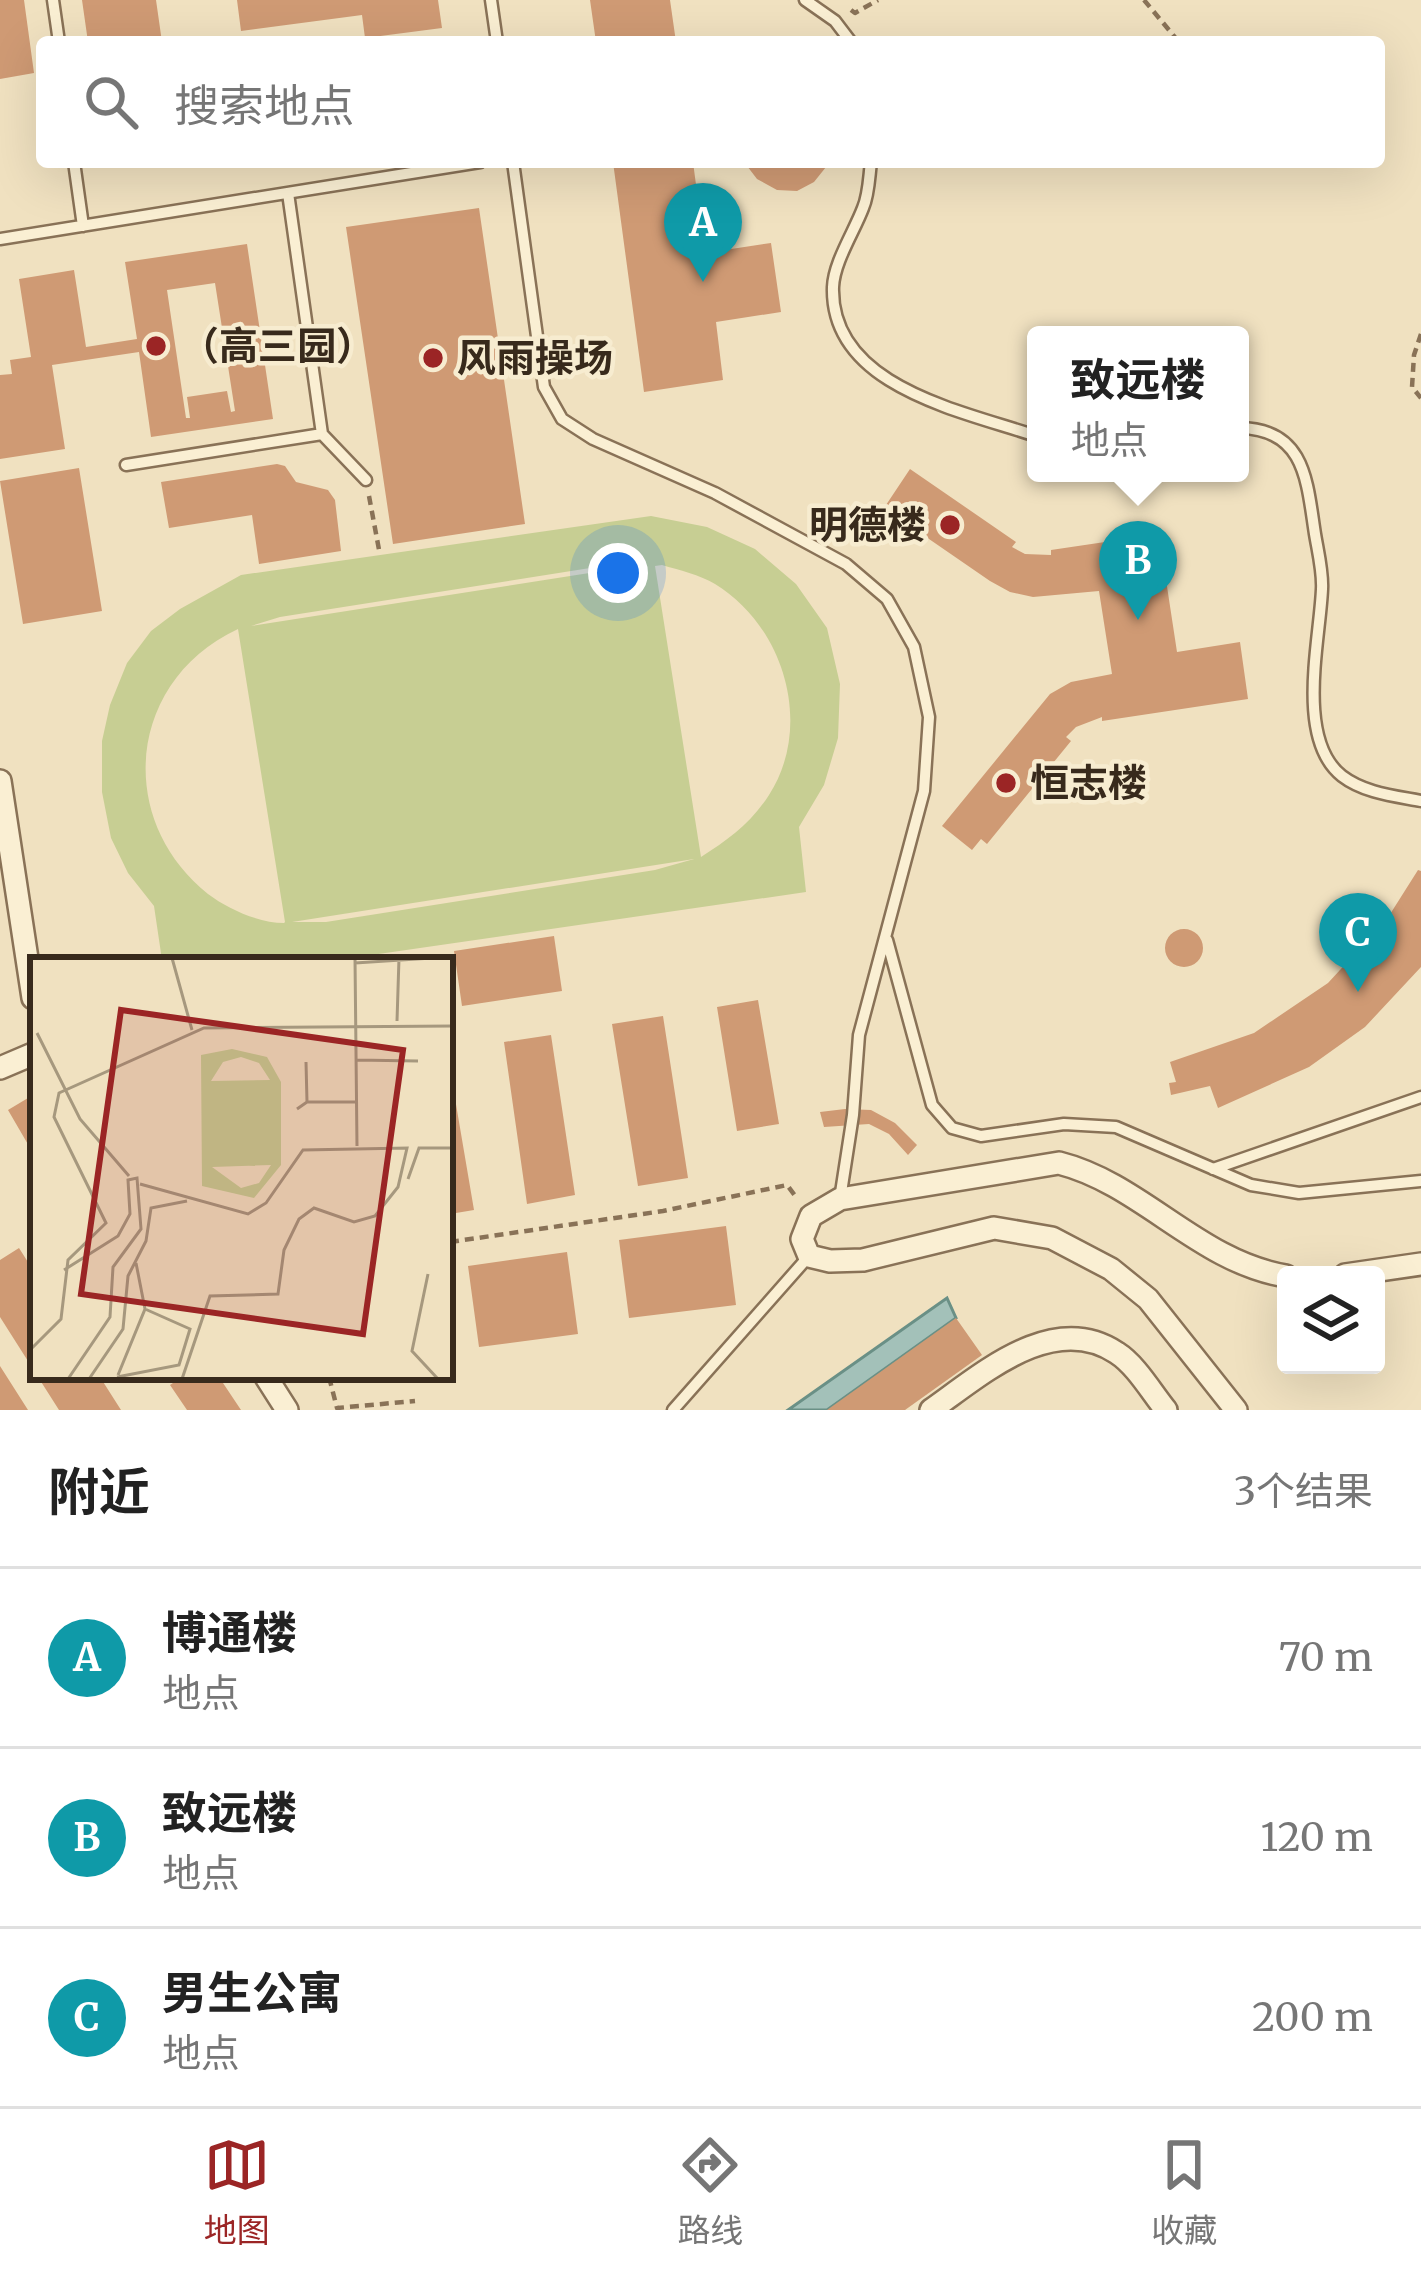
<!DOCTYPE html>
<html lang="zh">
<meta charset="utf-8">
<style>
:root{--surface:#fff;--page:#f6f6f6;--text:#222;--muted:#767676;--line:#e0e0e0;--accent:#9b2525}
body{margin:0;font-family:Merriweather,"Noto Sans SC",serif;background:var(--page);color:var(--text)}
.controls{position:absolute;right:36px;bottom:36px;display:grid;overflow:hidden;border-radius:12px;box-shadow:0 12px 48px #0002}
.controls button{width:108px;height:108px;display:grid;place-items:center;padding:0;border:0;border-bottom:3px solid var(--line);background:var(--surface);color:var(--text);font:60px sans-serif}
.you{position:absolute;left:618px;top:573px;width:42px;height:42px;margin:-30px;border:9px solid #fff;border-radius:50%;background:#1a73e8;box-shadow:0 0 0 18px #1a73e833}
.badge{display:grid;place-items:center;width:78px;height:78px;border-radius:50%;background:var(--accent);color:#fff;font-size:39px;font-weight:700}
.pin{position:absolute;translate:-50% -99px;filter:drop-shadow(0 3px 6px #0008)}
.pin::after{content:'';position:absolute;top:63px;width:42px;height:36px;background:inherit;clip-path:polygon(0 0,100% 0,50% 100%)}
.popup{position:absolute;left:1027px;top:326px;width:222px;height:156px;box-sizing:border-box;display:grid;place-content:center;border-radius:12px;background:var(--surface);filter:drop-shadow(0 3px 9px #0005);font-size:39px;white-space:nowrap;color:var(--muted)}
.popup b{font-size:45px;color:var(--text)}
.popup::after{content:'';position:absolute;left:50%;top:100%;margin-left:-24px;border:24px solid transparent;border-top-color:var(--surface)}
.list{margin:0;padding:0;list-style:none}
h2{display:flex;justify-content:space-between;align-items:center;height:156px;margin:0;padding:0 48px;font-size:51px}
h2 small{font-size:39px;font-weight:400;color:var(--muted)}
.list li{display:grid;grid-template-columns:78px 1fr auto;gap:36px;align-items:center;box-sizing:border-box;height:180px;padding:0 48px;border-top:3px solid var(--line)}
.list b{display:block;font-size:45px;white-space:nowrap}
.list p{margin:0;font-size:39px;white-space:nowrap;color:var(--muted)}
.list em{font-size:39px;font-style:normal;color:var(--muted)}
.icon{flex:none;width:66px;height:66px;fill:none;stroke:currentColor;stroke-width:2;stroke-linecap:round;stroke-linejoin:round}
.map{position:relative;flex:none;width:1421px;height:1410px;overflow:hidden}
.search{position:absolute;background:var(--surface);box-shadow:0 12px 48px #0002;left:36px;right:36px;top:36px;height:132px;display:flex;align-items:center;gap:30px;box-sizing:border-box;padding:0 42px;border-radius:12px;color:var(--muted);font-size:45px}
.sheet{height:696px;background:var(--surface)}
nav{display:flex;justify-content:space-around;align-items:center;box-sizing:border-box;height:168px;border-top:3px solid var(--line);background:var(--surface);font-size:33px;color:var(--muted)}
nav a{display:grid;justify-items:center;gap:6px}
nav .on{color:var(--accent)}
.map>svg:first-child{display:block}
.green{fill:#c7ce93;fill-rule:evenodd}
.water{fill:#a3c1b9;stroke:#6a9086;stroke-width:3}
.building{fill:#cf9a74;fill-rule:evenodd}
.lines{fill:none;stroke-linecap:round;stroke-linejoin:round}
.service-casing{stroke:#897257;stroke-width:15}
.minor-casing{stroke:#897257;stroke-width:26}
.path{stroke:#897257;stroke-width:4.5;stroke-dasharray:9 6;stroke-linecap:butt}
.service{stroke:#faefd3;stroke-width:10}
.minor{stroke:#faefd3;stroke-width:21}
.poi-dot{fill:#9b2525;stroke:#f7ecd0;stroke-width:4.5}
.labels{text-anchor:middle;stroke-width:9;stroke-linejoin:round;paint-order:stroke}
.poi-label{font-size:39px;font-weight:bold;fill:#382a1c;stroke:#f7ecd0;text-anchor:start}
.inset-road{fill:none;stroke:#a6987e;stroke-width:3}
.view{fill:#9b2525;fill-opacity:0.15;stroke:#9b2525;stroke-width:6}
.inset-edge{fill:none;stroke:#382a1c;stroke-width:6}
</style>
<div class="map">
<svg width="1421" height="1410" viewBox="0 0 1421 1410">
<rect width="100%" height="100%" fill="#f0e1c0"/>
<path class="green" d="M651,516L707,527L755,549L796,584L827,628L840,684L838,738L824,785L799,827L806,892L337,960H162L154,906L128,873L111,838L102,792V741L110,705L127,663L151,631L180,609L241,575ZM609,565L634,566L251,626L280,617ZM662,565C679,570 700,575 715,584C784,626 814,725 769,795C751,823 728,840 701,857L655,566ZM238,629L285,922L284,923C259,923 228,909 208,894C114,819 128,680 238,629ZM694,859L655,870L326,922H292Z"/>
<path class="water" d="M947,1298L956,1318L827,1410H788Z"/>
<path class="building" d="M0,0H24L34,73L0,79Z
M82,0H156L162,42H88Z
M237,0H438L442,28L365,38L362,15L241,31Z
M590,0H670L676,42H596Z
M613,162H693L705,253L771,243L781,312L716,322L723,380L644,392Z
M744,162H830L814,182L797,191L777,190L757,179Z
M479,208L525,524L393,544L346,227Z
M247,244L273,419L151,437L139,352L52,365L65,449L0,459V375L12,374L10,360L31,357L19,279L74,270L86,347L137,339L125,262ZM215,283L235,411L231,412L227,391L187,397L190,418H186L167,290Z
M277,464L285,466L296,482L328,490L335,500L341,551L259,564L252,515L169,528L161,482Z
M79,468L102,611L23,624L0,481Z
M910,469L1016,542L1012,547L1025,554L1051,555V550L1159,534L1177,652L1240,642L1248,699L1102,721V717L1076,727L1066,737L1071,741L987,844L981,839L972,850L942,826L1050,694L1071,682L1112,674L1099,591L1033,597L1010,592L990,581L884,508Z
M1418,870L1421,871V967L1365,1027L1309,1067L1218,1108L1210,1086L1171,1095L1169,1083L1176,1082L1170,1062L1254,1033L1328,983L1387,919Z
M1165 948a19 19 0 1 1 38 0a19 19 0 1 1-38 0Z
M554,936L562,991L462,1006L454,951Z
M758,1000L779,1124L737,1131L717,1007Z
M663,1016L688,1178L638,1186L612,1024Z
M551,1035L575,1195L527,1204L504,1042Z
M450,1069L474,1210L450,1214Z
M33,1095V1153L8,1110Z
M845,1109L871,1110L895,1123L917,1145L908,1155L889,1134L869,1124L824,1127L820,1112Z
M726,1226L736,1305L629,1318L619,1240Z
M19,1248L33,1270V1369L0,1317V1260Z
M567,1252L578,1334L479,1347L468,1266Z
M956,1318L982,1355L905,1410H827Z
M0,1366L28,1410H0Z
M38,1377H100L121,1410H59Z
M182,1377H219L241,1410H187L170,1385Z"/>
<g class="lines">
<defs>
<path id="service" d="M53,0L59,42
M491,0L497,42
M805,0L835,21L851,42
M74,162L83,226
M513,162L544,387L562,419L593,439L715,493L846,564L887,599L914,647L929,717L924,791L859,1035L853,1115L840,1199
M871,162C869,177 869,194 863,208C854,232 834,262 833,287C830,387 963,411 1036,436
M288,193L322,434L366,480
M0,239L480,162
M1240,428C1306,429 1307,483 1315,534C1318,552 1323,572 1322,589C1320,640 1295,739 1342,776C1364,793 1395,796 1421,801
M126,465L322,434
M887,940L932,1105L952,1128L981,1136L1064,1124L1116,1127L1251,1185L1299,1193L1421,1181
M1213,1169L1421,1097
M673,1410L809,1256"/>
<path id="minor" d="M0,781L33,998
M0,1068L33,1054
M1345,1275L1421,1264
M266,1377L287,1410
M931,1410C981,1375 1053,1310 1117,1353C1136,1365 1152,1393 1166,1410
M1236,1410L1148,1299L1111,1269L1052,1238L994,1228L863,1260L830,1261L809,1256L802,1239L811,1216L840,1199L1059,1163C1142,1184 1199,1262 1286,1276"/>
</defs>
<use href="#service" class="service-casing"/>
<use href="#minor" class="minor-casing"/>
<path class="path" d="M1144,0L1179,42
M851,10L855,13L878,0
M1421,334L1414,355L1412,387L1421,398
M369,496L380,555
M450,1242L663,1211L787,1185L796,1197
M329,1377L337,1408L415,1401"/>
<use href="#service" class="service"/>
<use href="#minor" class="minor"/>
</g>
<g class="poi-dot">
<circle cx="156" cy="346" r="12"/>
<circle cx="433" cy="358" r="12"/>
<circle cx="950" cy="525" r="12"/>
<circle cx="1006" cy="783" r="12"/>
</g>
<g class="labels">
<g class="poi-label">
<text x="180" y="360">（高三园）</text>
<text x="457" y="372">风雨操场</text>
<text x="926" y="539" text-anchor="end">明德楼</text>
<text x="1030" y="797">恒志楼</text>
</g>
</g>
<g transform="translate(30 957)">
<rect width="423" height="423" fill="#f0e1c0"/>
<path d="M202,92L237,100L251,125V208L224,241L172,229L171,98ZM211,100L229,106L240,123L181,124L193,105ZM241,208L229,226L211,231L182,210Z" fill="#c7ce93" fill-rule="evenodd"/>
<path class="inset-road" d="M142,1L162,73M325,1L327,189M325,6L402,1M367,64L369,1M7,76L50,162L99,219M326,103L388,104M276,105L277,145M267,152L277,145H326M378,222L389,191H423M110,227L218,257L236,246L273,193L377,191L368,230L345,259L324,265L284,251L269,262L254,293L248,337L180,339L152,422M34,313L88,279L100,257L98,223L107,221L111,272L83,310L80,360L38,422M398,317L382,394L408,422M0,393L31,362L38,303L76,266L24,160L29,136L174,71L423,69M88,418L115,352L106,306M87,420L149,408L160,372L115,352M59,422L93,372L98,319L116,284L121,251L157,244"/>
<path class="view" d="M91,53L373,93L333,377L51,337Z"/>
<rect width="423" height="423" class="inset-edge"/>
</g>
</svg>
<div class="controls">
<button><svg class="icon" aria-label="layers" viewBox="0 0 24 24"><path d="M12 4l9 5-9 5-9-5zM3 14l9 5 9-5"/></svg></button>
</div>
<div class="you"></div>
<div class="pin badge" style="left:703px;top:282px;background:#0f9aa8">A</div>
<div class="pin badge" style="left:1138px;top:620px;background:#0f9aa8">B</div>
<div class="popup"><b>致远楼</b>地点</div>
<div class="pin badge" style="left:1358px;top:992px;background:#0f9aa8">C</div>
<div class="search"><svg class="icon" aria-label="search" viewBox="0 0 24 24"><circle cx="10" cy="10" r="6"/><path d="M15 15l6 6"/></svg>搜索地点</div>
</div>
<section class="sheet">
<h2>附近<small>3个结果</small></h2>
<ul class="list">
<li><span class="badge" style="background:#0f9aa8">A</span><div><b>博通楼</b><p>地点</p></div><em>70 m</em></li>
<li><span class="badge" style="background:#0f9aa8">B</span><div><b>致远楼</b><p>地点</p></div><em>120 m</em></li>
<li><span class="badge" style="background:#0f9aa8">C</span><div><b>男生公寓</b><p>地点</p></div><em>200 m</em></li>
</ul>
</section>
<nav>
<a class="on"><svg class="icon" aria-label="map" viewBox="0 0 24 24"><path d="M3 6l6-2 6 2 6-2v14l-6 2-6-2-6 2zM9 4v14M15 6v14"/></svg>地图</a>
<a><svg class="icon" aria-label="directions" viewBox="0 0 24 24"><path d="M12 3l9 9-9 9-9-9zM9 14v-3h6M13 9l2 2-2 2"/></svg>路线</a>
<a><svg class="icon" aria-label="saved" viewBox="0 0 24 24"><path d="M7 4h10v16l-5-4-5 4z"/></svg>收藏</a>
</nav>
